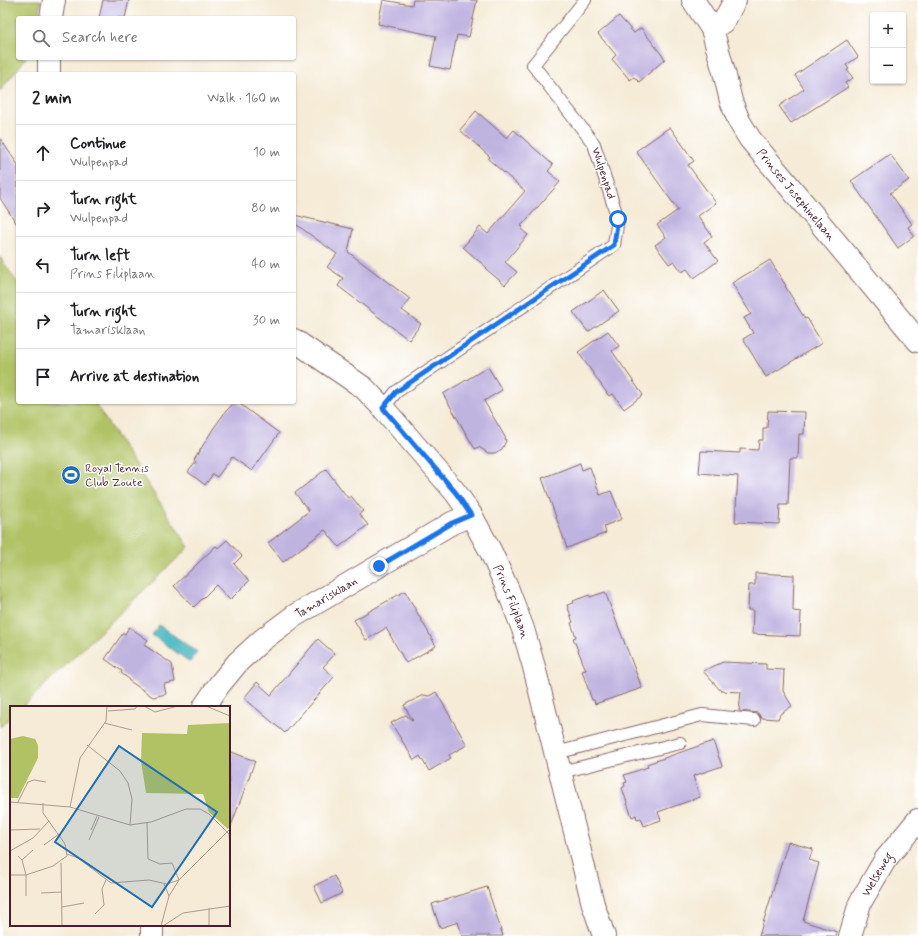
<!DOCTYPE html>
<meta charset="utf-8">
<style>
:root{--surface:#fff;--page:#f6f6f6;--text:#202124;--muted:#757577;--line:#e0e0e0}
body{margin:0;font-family:Mynerve,sans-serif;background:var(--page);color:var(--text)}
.controls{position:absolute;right:12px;top:12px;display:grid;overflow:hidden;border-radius:4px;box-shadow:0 1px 3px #0004}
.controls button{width:36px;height:36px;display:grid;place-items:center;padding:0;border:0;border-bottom:1px solid var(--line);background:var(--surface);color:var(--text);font:20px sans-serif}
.stop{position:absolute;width:12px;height:12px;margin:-9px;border:3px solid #1a73e8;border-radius:50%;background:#fff}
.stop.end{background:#1a73e8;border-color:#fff;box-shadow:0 1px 4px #0008}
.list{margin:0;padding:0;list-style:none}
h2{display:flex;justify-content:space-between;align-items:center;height:52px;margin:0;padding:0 16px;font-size:17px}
h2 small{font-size:13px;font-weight:400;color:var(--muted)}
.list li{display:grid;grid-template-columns:26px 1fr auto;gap:12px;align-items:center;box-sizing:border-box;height:56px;padding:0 16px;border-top:1px solid var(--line)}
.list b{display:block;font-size:15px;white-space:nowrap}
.list p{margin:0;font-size:13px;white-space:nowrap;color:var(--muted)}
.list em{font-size:13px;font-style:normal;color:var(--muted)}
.icon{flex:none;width:22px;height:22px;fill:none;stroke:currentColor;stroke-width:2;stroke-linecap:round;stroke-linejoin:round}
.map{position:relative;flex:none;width:918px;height:936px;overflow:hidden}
.search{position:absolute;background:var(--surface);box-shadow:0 1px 3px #0004;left:16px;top:16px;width:280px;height:44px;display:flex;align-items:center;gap:10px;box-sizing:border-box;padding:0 14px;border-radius:4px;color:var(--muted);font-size:15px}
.panel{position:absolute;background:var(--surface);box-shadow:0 1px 3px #0004;left:16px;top:72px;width:280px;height:332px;border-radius:4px}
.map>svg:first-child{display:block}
.green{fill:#b1c265;stroke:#7e7048}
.water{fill:#4ab8c2;stroke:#4a6c76}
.building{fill:#bfb3e0}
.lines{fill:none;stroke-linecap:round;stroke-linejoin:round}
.lane-casing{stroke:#866667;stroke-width:14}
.street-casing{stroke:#866667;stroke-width:24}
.lane{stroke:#fff;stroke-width:12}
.street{stroke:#fff;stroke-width:22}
.route{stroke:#1a73e8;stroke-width:5}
.labels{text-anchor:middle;stroke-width:3;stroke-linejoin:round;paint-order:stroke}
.street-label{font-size:12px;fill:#4a1f2b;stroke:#fff}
.poi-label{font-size:12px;fill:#4a1f2b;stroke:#fff;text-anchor:start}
.inset-road{fill:none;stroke:#b19992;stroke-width:1}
.view{fill:#1f6fb2;fill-opacity:0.15;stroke:#1f6fb2;stroke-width:2}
.inset-edge{fill:none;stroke:#4a1f2b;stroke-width:2}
</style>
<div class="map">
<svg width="918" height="936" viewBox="0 0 918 936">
<rect width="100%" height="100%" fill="#fff"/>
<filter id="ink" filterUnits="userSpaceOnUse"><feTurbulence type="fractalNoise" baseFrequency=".025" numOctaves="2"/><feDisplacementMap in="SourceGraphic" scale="8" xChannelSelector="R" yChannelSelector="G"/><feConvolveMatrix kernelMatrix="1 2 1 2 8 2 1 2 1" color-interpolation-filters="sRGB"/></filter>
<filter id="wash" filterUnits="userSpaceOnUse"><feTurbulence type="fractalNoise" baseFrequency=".012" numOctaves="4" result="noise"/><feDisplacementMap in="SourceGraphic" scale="16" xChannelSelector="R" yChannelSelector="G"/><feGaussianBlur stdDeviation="0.9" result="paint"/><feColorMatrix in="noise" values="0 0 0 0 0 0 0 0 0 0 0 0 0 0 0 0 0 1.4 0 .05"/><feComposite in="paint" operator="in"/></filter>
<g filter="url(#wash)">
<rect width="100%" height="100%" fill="#f5ebd6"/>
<path class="green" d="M0,0H41L38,18H18V58H26L0,91Z
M0,257L18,284V402H94L189,547L22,707H11V717L0,727Z"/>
<path class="water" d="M159,625L197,652L190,662L152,635Z"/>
<g id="blocks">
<path class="building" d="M103,0H129L125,18H99Z
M383,0L412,5L413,0H477L469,37L457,35L450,70L430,66L436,36L378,24Z
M619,16L634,33L641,28L665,59L639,82L634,77L630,80L612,59L616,55L598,34Z
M847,40L858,57L846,65L849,69L847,70L853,78L845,83L848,87L791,123L779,106L804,89L795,75Z
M476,111L507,138L514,130L553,165L548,171L560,182L521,226L523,227L521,229L528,235L505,262L517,272L505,285L486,269L487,268L463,247L480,227L488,234L525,191L488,159L490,157L460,130Z
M670,127L694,161L688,165L716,203L698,216L712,236L704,242L718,261L694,278L687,269L682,272L674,261L669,264L655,245L666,237L657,225L678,210L636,151Z
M0,138L18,165V226L0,198Z
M890,154L909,180L890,193L912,224L908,227L914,236L898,248L851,181Z
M294,215L353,229L348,252L410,299L402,310L421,324L409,340L338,286L343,278L327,267L337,254L294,223Z
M770,260L786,286H785L805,319L807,318L822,343L766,377L743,339L753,333L744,318L751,314L732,283Z
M604,290L619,311L588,332L573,312Z
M608,331L619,346L612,351L643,395L624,409L613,394L609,396L578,352Z
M488,367L502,390L484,401L505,437L506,441L502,449L495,453H488L479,447L475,449L443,394Z
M235,402H237L279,433L252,471L232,457L217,477L213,474L205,485L188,472L196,462L194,460L213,429L226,411Z
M768,411L805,412L804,434H799L798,458H790L788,505H780L779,524L735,522L738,476L699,473L701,451L740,453V449L758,450L759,440H763V428H767Z
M580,463L582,470L590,467L600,495L611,491L622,519L604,526L606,533L567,548L542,478Z
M326,469L348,498L351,496L363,511L359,514L368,525L339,547L325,530L283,562L268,543L309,511L295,493Z
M227,540L242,556L234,564L249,581L230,600L216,585L194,607L174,586L216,546L218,548Z
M755,573L794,575L793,611L801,612L800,636L752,634L753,610H748L749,585H755Z
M405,591L436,646L406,663L386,628L366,640L354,620Z
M605,592L642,688L595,704L594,700H592L582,671L586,670L573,638L576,637L571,623L573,622L567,605L574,603L573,601L589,595L590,597Z
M129,627L148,640L144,645L172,664L175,682L164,684L166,694L153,697L128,680L129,679L121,673L122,671L105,659L123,633L125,634Z
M318,639L335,654L323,667L334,677L285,733L244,698L257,682L271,695Z
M723,662L766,664V669L784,670L783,691L792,706L780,714L778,719L761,718L758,713L739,711L741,692L721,691L703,671Z
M436,692L467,745L449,755L451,758L429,771L420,756L414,760L391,723L406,715L413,721L404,705L424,695L429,696Z
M713,741L722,766L693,776L700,797L658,812L661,820L644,826L641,818L637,819L636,815L632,817L622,788L625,786L624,783L627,782L624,775L648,767L647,764Z
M229,751L255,761L231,826L229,825Z
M788,842L813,849L809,860L819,863L803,921L837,932L836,936H759Z
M334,876L342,893L322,903L314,886Z
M487,887L503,936H462L458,922L440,928L432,904Z"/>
</g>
</g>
<g filter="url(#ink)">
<use href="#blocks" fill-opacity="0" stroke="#866667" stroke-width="1"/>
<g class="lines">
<defs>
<path id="lane" d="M383,408L396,392L614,245L618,219L594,144L533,65L585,0
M556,753L702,715L754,720
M561,772L680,743"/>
<g id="street">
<path id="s1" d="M693,0L712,29L724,72L731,101L739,121L750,139L918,341"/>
<path d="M51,18L54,0"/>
<path d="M712,29L724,21L735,0"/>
<path d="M49,58V74"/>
<path id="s2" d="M294,340L364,388L383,408L456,493L471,515L491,552L508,590L523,629L534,667L593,904L604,936"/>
<path id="s3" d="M204,707L219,685L238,662L262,640L294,616L452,523L471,515"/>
<path d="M152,936V925"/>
<path id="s4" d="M850,936L860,903L885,860L918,820"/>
</g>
</defs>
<use href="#lane" class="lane-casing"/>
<use href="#street" class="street-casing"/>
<use href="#lane" class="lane"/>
<use href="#street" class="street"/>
</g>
</g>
<g class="lines" filter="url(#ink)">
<path class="route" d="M379,566L452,523L471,515L456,493L383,408L396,392L614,245L618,219"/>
</g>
<defs>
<symbol id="stadium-disc" viewBox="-11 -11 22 22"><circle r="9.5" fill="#1f6fb2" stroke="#fff"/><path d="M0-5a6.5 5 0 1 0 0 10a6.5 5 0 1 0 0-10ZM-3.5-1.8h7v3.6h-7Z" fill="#fff"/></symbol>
</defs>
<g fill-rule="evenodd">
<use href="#stadium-disc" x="60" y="464" width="22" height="22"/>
</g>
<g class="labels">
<g class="street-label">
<text transform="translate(604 173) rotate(72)" y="4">Wulpenpad</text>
<text dy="4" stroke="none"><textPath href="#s1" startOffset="224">Prinses Josephinelaan</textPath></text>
<text dy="4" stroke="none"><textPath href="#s3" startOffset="166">Tamarisklaan</textPath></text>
<text dy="4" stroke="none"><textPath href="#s2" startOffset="347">Prins Filiplaan</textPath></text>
<text dy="4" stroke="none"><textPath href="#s4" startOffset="68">Welseweg</textPath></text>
</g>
<g class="poi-label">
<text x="85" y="472">Royal Tennis<tspan x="85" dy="14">Club Zoute</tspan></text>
</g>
</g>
<g transform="translate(10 706)">
<rect width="220" height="220" fill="#f5ebd6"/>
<path d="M220,17V121L218,123L199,106L193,88L136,87L131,55L132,27L177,28L178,19ZM13,30L25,33L28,39V52L8,92H0V33Z" fill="#b1c265"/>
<path class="inset-road" d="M134,0L145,6L168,0M196,0L220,10M98,5L125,3L127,0M94,17L122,24M77,39L110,65L118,77L122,93L120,119M0,96L60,101L120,119L141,116L176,103H190L199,108L219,128L220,142M8,96L18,76L24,74L36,76M60,101L70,52L96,15L97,0M137,117L138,153L150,158L162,157L169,174M0,124L30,123M81,124L87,110M79,134L89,111M34,139L49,128M0,145L23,132L39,115M57,148L68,152L101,177L139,174L157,178L169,174M8,150L12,154L16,169V190M12,154L23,144M51,157L52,220M0,169H16L43,160L57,150L55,138L33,107V97M154,178L159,190M31,187L52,186M52,201L74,197M85,208L94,199L92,183L96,174M151,220L159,190L169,174L220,123M153,220L173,207L220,200M199,220V202"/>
<path class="view" d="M109,40L207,106L142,201L45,136Z"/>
<rect width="220" height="220" class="inset-edge"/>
</g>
</svg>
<div class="controls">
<button>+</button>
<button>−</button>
</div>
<div class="stop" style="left:618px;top:219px"></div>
<div class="stop end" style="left:379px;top:566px"></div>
<div class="search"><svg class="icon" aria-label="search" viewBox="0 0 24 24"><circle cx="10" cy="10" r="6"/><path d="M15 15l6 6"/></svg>Search here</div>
<section class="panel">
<h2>2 min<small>Walk · 160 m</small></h2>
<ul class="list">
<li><svg class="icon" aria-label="ahead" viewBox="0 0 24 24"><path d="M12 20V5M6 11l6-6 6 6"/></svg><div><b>Continue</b><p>Wulpenpad</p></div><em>10 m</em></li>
<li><svg class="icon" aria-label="right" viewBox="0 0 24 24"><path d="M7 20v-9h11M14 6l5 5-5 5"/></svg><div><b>Turn right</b><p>Wulpenpad</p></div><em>80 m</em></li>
<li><svg class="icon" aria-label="left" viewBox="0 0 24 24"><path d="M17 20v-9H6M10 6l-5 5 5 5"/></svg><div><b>Turn left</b><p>Prins Filiplaan</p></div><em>40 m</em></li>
<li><svg class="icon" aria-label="right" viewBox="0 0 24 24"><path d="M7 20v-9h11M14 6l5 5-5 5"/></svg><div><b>Turn right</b><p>Tamarisklaan</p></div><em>30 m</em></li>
<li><svg class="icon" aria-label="arrive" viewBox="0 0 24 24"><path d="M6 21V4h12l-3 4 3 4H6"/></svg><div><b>Arrive at destination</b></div></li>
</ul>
</section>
</div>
